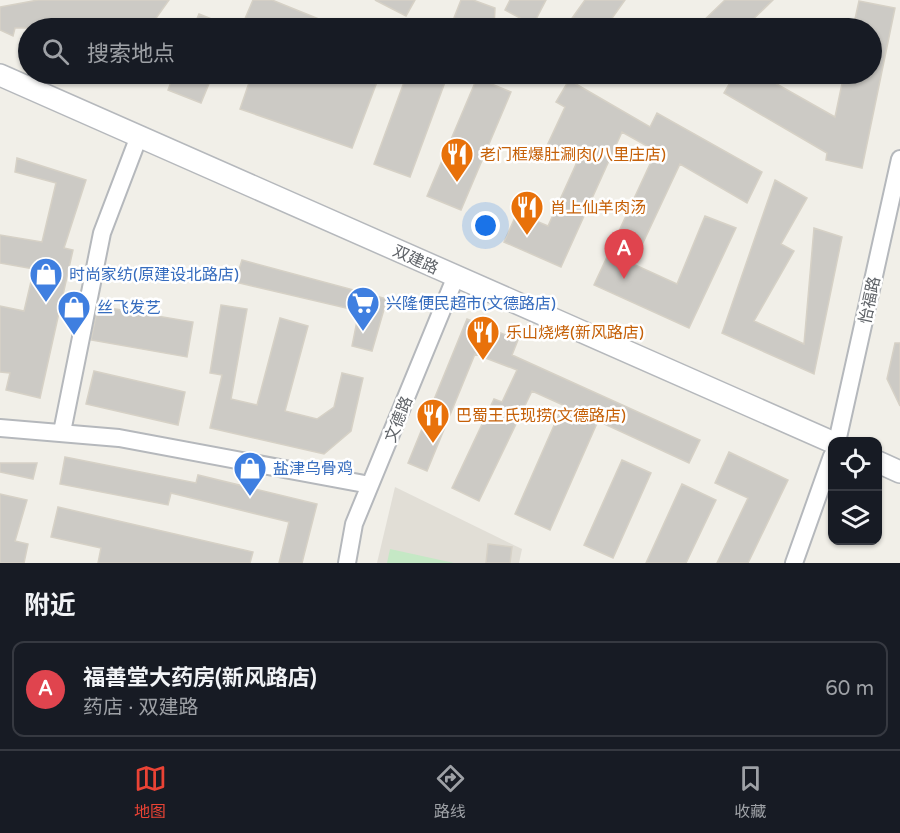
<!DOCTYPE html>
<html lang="zh">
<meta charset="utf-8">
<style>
:root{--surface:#171b24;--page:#20242c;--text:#f1f3f6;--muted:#9ea1a6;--line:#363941;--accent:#ea4335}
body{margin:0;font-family:"Varela Round","Noto Sans SC",sans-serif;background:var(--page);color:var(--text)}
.controls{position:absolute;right:18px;bottom:18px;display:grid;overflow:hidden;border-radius:12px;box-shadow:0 2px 4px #0004}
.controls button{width:54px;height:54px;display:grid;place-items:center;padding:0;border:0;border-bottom:2px solid var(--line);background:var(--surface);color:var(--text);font:30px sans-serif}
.you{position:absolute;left:486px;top:226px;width:21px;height:21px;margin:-15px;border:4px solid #fff;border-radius:50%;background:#1a73e8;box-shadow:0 0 0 9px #1a73e833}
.badge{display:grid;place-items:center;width:39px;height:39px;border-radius:50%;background:var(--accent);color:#fff;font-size:20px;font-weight:700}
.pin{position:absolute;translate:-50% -50px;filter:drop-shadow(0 2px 3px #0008)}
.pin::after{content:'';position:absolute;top:32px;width:21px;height:18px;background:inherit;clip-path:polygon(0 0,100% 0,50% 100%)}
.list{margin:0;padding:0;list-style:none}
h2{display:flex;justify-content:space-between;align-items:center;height:78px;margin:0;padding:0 24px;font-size:26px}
h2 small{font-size:20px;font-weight:400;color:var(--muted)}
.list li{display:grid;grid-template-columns:39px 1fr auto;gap:18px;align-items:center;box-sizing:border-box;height:96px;margin:0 12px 12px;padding:0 12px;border:2px solid var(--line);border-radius:12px}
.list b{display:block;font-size:22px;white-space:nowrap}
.list p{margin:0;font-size:20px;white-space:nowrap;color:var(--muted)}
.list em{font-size:20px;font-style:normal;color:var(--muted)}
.icon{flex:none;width:33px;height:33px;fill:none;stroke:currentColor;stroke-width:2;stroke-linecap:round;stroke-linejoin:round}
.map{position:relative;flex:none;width:900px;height:563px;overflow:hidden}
.search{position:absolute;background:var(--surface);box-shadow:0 2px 4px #0004;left:18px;right:18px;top:18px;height:66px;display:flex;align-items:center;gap:15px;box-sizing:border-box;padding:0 21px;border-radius:33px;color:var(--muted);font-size:22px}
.sheet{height:186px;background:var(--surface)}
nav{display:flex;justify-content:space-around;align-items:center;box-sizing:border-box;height:84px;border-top:2px solid var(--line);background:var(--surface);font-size:16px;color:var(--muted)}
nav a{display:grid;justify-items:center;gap:3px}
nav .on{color:var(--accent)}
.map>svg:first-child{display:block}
.education{fill:#e1ded6}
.green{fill:#c5e8c5}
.building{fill:#cccac5;stroke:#d6d1c6;stroke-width:1.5}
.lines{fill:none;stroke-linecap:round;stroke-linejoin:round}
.minor-casing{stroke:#b5b8bc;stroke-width:20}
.tertiary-casing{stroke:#b5b8bc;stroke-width:24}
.minor{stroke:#fff;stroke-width:16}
.tertiary{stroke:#fff;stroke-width:21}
.labels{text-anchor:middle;stroke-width:5;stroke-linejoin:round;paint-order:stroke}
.food-label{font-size:16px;fill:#c56008;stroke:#fff;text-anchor:start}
.street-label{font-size:16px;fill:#5f6368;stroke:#fff}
.shop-label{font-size:16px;fill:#366cbe;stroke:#fff;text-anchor:start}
</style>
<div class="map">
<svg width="900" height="563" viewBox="0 0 900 563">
<rect width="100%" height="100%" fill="#f1efe8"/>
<path class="education" d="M395,487L522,549L519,563H377Z"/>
<path class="green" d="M390,549L454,563H387Z"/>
<path class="building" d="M38,0H169L149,28H15L13,36L0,30V7Z
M253,0H272L341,28H241Z
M375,0H415L406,16Z
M461,0H473L495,8L494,28H450Z
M510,0H546L533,25L505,10Z
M585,0H625L605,28H565Z
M725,0H773L744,28H696Z
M859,1L895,8L862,168L826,160L827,153L724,93L735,74H759L835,117L844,74H872V28H853Z
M199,14L234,28H193Z
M174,74H213L201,103L168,90Z
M252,74H380L352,148L240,109Z
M407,74H448L410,177L374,164Z
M477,78L511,92L461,210L427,196Z
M569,80L650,127L657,113L762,172L747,203L680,164L633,264L677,284L705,216L736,228L689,328L594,285L656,151L622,132L561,267L504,242L517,213L548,226L577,162L546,148L565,107L556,102Z
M17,158L86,180L64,248L73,250L40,398L6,390L10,373L0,372V306L24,311L34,269L0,263V235L42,242L56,183L15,172Z
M775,180L807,198L781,244L794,251L754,321L804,344L814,228L842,237L814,374L722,333Z
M242,260L387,299L372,351L352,346L359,311L235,282Z
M221,305L247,309L231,399L257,405L280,318L308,326L285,411L317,419L334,407L342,373L363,378L351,431L324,454L210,428L222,375L210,373Z
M98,306L193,322L187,357L91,340Z
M467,319L518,340L512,355L700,440L689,463L598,421L550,530L515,514L563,405L532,391L479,501L452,488L494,399L502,402L517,370L475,354L427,471L408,463Z
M895,343H900V406L887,379Z
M94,371L185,392L178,425L86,404Z
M729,452L788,480L748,563H717L748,498L715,483Z
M65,457L196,483L198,475L317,504L302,563H279L289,522L171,493L168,505L60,484Z
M622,460L651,473L613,558L584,545Z
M0,463H37L33,479L0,472Z
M682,484L716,500L686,563H646Z
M0,494L27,500L15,541L28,544L24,563H0Z
M58,507L253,552L250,563H98L101,548L51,537Z
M488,544L512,547L510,563H486Z"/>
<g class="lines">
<defs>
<path id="minor" d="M0,428L119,438L370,485
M62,432L102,233L139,136
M837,442L900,159
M347,563L354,524L456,276
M794,563L832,456"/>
<path id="tertiary" d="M0,75L832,442
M878,462L900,472"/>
</defs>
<use href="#minor" class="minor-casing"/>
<use href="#tertiary" class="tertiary-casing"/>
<use href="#minor" class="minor"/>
<use href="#tertiary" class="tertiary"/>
</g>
<defs>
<symbol id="restaurant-pin" viewBox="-11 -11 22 30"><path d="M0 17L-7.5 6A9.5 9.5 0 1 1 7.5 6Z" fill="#e8710a" stroke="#fff"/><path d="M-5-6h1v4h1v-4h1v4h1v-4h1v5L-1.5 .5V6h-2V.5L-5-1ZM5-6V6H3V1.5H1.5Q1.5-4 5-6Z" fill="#fff"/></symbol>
<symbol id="shop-pin" viewBox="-11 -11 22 30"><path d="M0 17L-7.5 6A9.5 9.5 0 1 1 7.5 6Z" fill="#3f7fe0" stroke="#fff"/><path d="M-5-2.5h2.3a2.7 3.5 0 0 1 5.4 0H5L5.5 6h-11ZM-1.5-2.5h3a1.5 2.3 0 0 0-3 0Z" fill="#fff"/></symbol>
<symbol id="supermarket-pin" viewBox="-11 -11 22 30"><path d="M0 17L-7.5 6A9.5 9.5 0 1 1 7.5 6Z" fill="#3f7fe0" stroke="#fff"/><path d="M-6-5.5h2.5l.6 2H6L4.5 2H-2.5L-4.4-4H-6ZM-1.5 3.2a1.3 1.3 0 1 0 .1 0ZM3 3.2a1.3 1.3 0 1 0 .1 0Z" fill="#fff"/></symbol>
</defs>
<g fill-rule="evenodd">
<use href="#restaurant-pin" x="438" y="135" width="38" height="52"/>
<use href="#restaurant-pin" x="508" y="188" width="38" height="52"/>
<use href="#shop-pin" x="27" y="255" width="38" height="52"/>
<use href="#supermarket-pin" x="344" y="284" width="38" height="52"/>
<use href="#shop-pin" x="55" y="288" width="38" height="52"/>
<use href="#restaurant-pin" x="464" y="313" width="38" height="52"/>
<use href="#restaurant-pin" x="414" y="396" width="38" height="52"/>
<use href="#shop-pin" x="231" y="449" width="38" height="52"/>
</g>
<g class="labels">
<g class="food-label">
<text x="480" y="160">老门框爆肚涮肉(八里庄店)</text>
<text x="550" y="213">肖上仙羊肉汤</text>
<text x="506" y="338">乐山烧烤(新风路店)</text>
<text x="456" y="421">巴蜀王氏现捞(文德路店)</text>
</g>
<g class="street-label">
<text transform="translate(416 259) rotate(24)" y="6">双建路</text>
<text transform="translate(869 300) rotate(-78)" y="6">怡福路</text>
<text transform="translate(398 419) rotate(-68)" y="6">文德路</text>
</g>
<g class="shop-label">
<text x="69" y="280">时尚家纺(原建设北路店)</text>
<text x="386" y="309">兴隆便民超市(文德路店)</text>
<text x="97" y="313">丝飞发艺</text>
<text x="273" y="474">盐津乌骨鸡</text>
</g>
</g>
</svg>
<div class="controls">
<button><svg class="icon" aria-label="locate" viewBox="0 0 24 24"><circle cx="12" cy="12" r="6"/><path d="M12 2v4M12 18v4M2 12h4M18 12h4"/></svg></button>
<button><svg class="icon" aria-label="layers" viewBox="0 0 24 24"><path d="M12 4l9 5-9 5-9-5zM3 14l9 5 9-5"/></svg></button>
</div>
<div class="you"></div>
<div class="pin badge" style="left:624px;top:279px;background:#e0444e">A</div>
<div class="search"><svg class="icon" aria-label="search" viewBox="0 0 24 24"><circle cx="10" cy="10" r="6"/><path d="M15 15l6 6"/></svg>搜索地点</div>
</div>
<section class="sheet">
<h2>附近<small></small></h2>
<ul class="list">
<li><span class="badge" style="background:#e0444e">A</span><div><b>福善堂大药房(新风路店)</b><p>药店 · 双建路</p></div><em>60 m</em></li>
</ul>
</section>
<nav>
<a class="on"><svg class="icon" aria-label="map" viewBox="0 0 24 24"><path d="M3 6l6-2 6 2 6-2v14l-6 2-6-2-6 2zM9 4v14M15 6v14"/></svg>地图</a>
<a><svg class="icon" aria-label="directions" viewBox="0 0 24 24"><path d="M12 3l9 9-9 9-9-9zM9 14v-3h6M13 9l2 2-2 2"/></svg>路线</a>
<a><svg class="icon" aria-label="saved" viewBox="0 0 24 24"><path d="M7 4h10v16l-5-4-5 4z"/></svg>收藏</a>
</nav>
